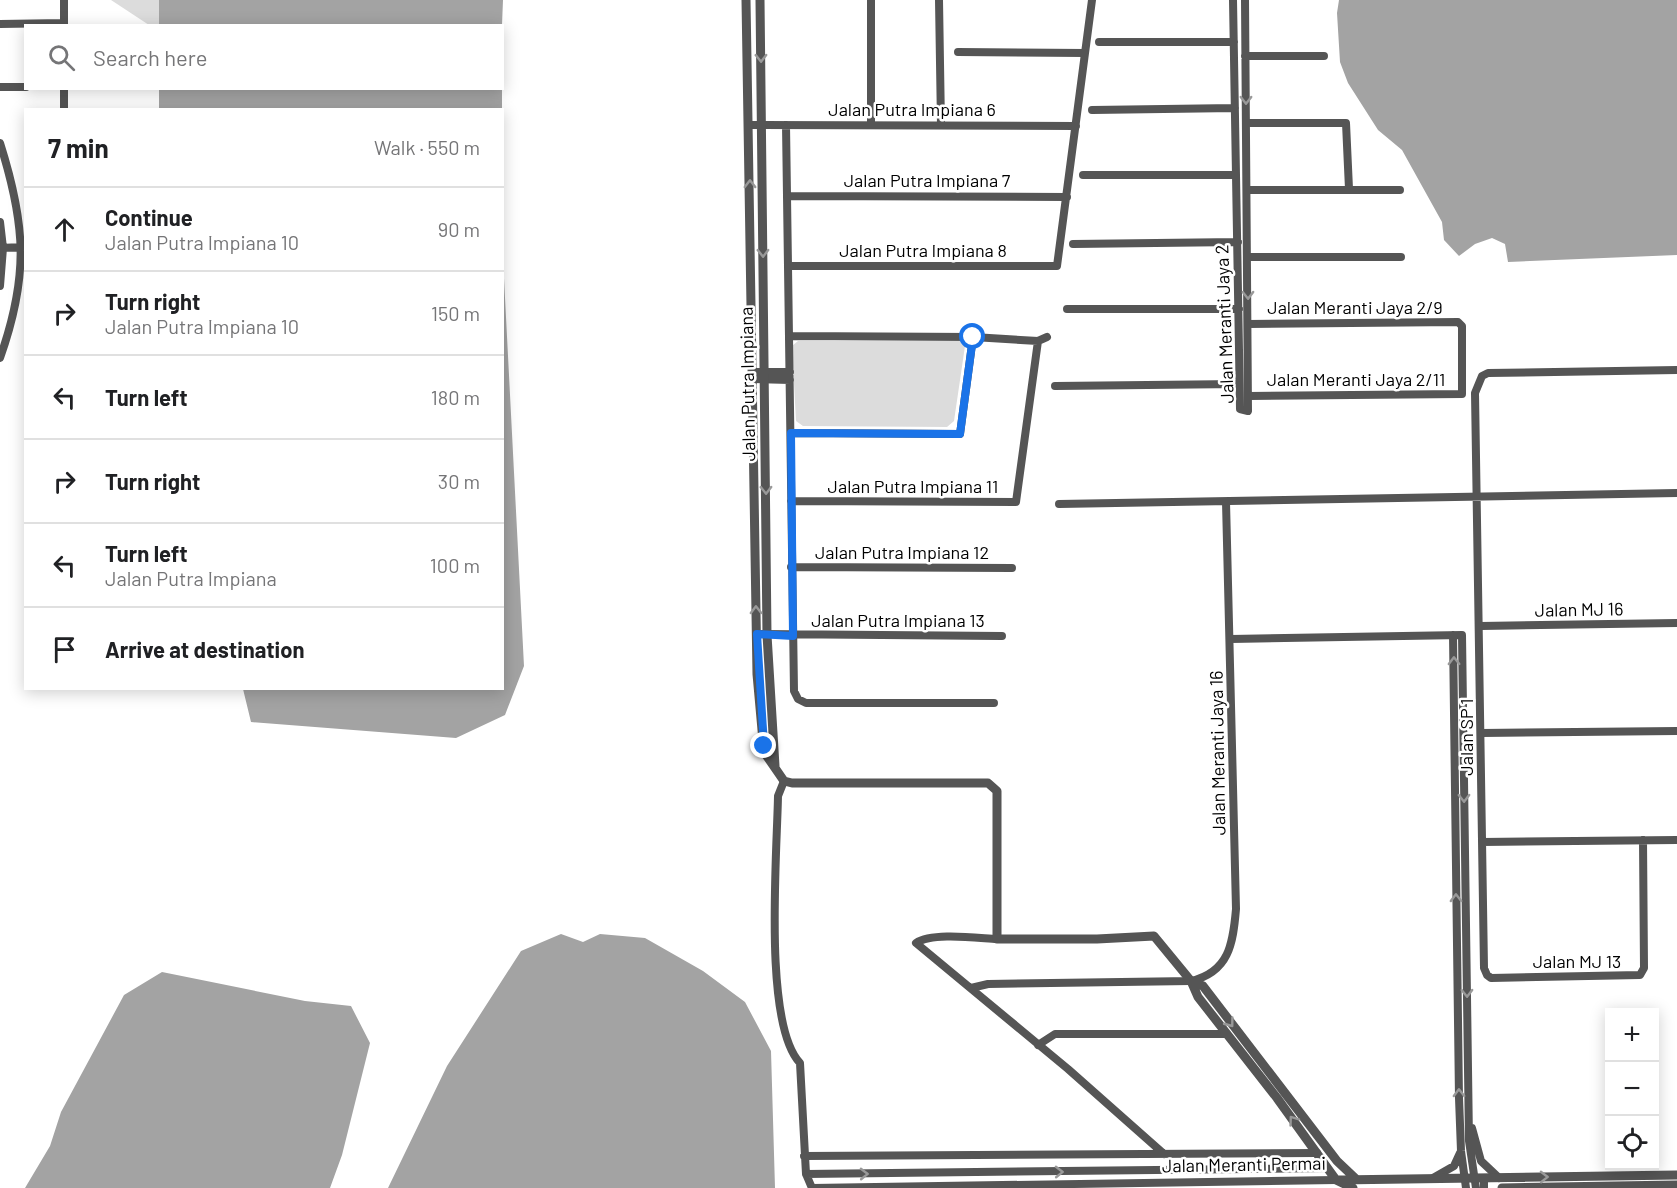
<!DOCTYPE html>
<meta charset="utf-8">
<style>
:root{--surface:#fff;--page:#f6f6f6;--text:#202124;--muted:#757577;--line:#e0e0e0}
body{margin:0;font-family:Barlow,sans-serif;background:var(--page);color:var(--text)}
.controls{position:absolute;right:18px;bottom:18px;display:grid;overflow:hidden;border-radius:0px;box-shadow:0 3px 15px #0003}
.controls button{width:54px;height:54px;display:grid;place-items:center;padding:0;border:0;border-bottom:2px solid var(--line);background:var(--surface);color:var(--text);font:30px sans-serif}
.stop{position:absolute;width:18px;height:18px;margin:-14px;border:4px solid #1a73e8;border-radius:50%;background:#fff}
.stop.end{background:#1a73e8;border-color:#fff;box-shadow:0 2px 6px #0008}
.list{margin:0;padding:0;list-style:none}
h2{display:flex;justify-content:space-between;align-items:center;height:78px;margin:0;padding:0 24px;font-size:26px}
h2 small{font-size:20px;font-weight:400;color:var(--muted)}
.list li{display:grid;grid-template-columns:39px 1fr auto;gap:18px;align-items:center;box-sizing:border-box;height:84px;padding:0 24px;border-top:2px solid var(--line)}
.list b{display:block;font-size:22px;white-space:nowrap}
.list p{margin:0;font-size:20px;white-space:nowrap;color:var(--muted)}
.list em{font-size:20px;font-style:normal;color:var(--muted)}
.icon{flex:none;width:33px;height:33px;fill:none;stroke:currentColor;stroke-width:2;stroke-linecap:round;stroke-linejoin:round}
.map{position:relative;flex:none;width:1677px;height:1188px;overflow:hidden}
.search{position:absolute;background:var(--surface);box-shadow:0 3px 15px #0003;left:24px;top:24px;width:480px;height:66px;display:flex;align-items:center;gap:15px;box-sizing:border-box;padding:0 21px;border-radius:0px;color:var(--muted);font-size:22px}
.panel{position:absolute;background:var(--surface);box-shadow:0 3px 15px #0003;left:24px;top:108px;width:480px;height:582px;border-radius:0px}
.map>svg:first-child{display:block}
.green{fill:#dcdcdc}
.water{fill:#a3a3a3}
.lines{fill:none;stroke-linecap:round;stroke-linejoin:round}
.minor{stroke:#555;stroke-width:8}
.tertiary{stroke:#555;stroke-width:9}
.oneway{stroke:#999}
.route{stroke:#1a73e8;stroke-width:8}
.labels{text-anchor:middle;stroke-width:5;stroke-linejoin:round;paint-order:stroke}
.street-label{font-size:18px;fill:#000;stroke:#fff}
</style>
<div class="map">
<svg width="1677" height="1188" viewBox="0 0 1677 1188">
<rect width="100%" height="100%" fill="#fff"/>
<path class="green" d="M111,0H245L234,26L149,25Z
M798,341H963L965,346L954,421L947,427L803,426L796,421L792,346Z"/>
<path class="water" d="M159,0H503L502,25H159Z
M1339,0H1677V255L1508,262L1505,244L1492,238L1475,244L1459,256L1444,240L1442,222L1402,150L1378,130L1348,83L1340,62L1337,13Z
M159,89H502V109H159Z
M503,259L524,666L505,715L456,738L251,722L243,689L502,688Z
M561,934L583,942L600,934L645,938L703,971L745,1002L771,1051L775,1188H388L447,1066L521,951Z
M162,972L305,1001L351,1006L370,1043L342,1155L330,1188H25L50,1146L61,1112L124,995Z"/>
<g class="lines">
<path class="minor" d="M64,0V26
M939,0L941,125
M1233,0L1240,409L1248,411L1245,0
M0,24L64,23
M1099,42H1234
M958,52L1085,53
M1245,56H1324
M0,87H26
M64,110V88
M1092,110L1235,108
M1246,123H1346L1349,189
M749,125L1076,126
M786,125L794,691L798,699L806,703H994
M871,125V0
M0,143C26,225 29,276 0,358
M1083,175H1236
M1247,190H1400
M787,196L1067,197
M0,222L3,248L0,286
M1073,244L1238,242
M0,248L23,247
M1248,257H1401
M788,266H1057L1092,0
M1067,309H1239
M1248,324L1458,322L1462,326V394L1249,396
M789,336L973,337L1038,341L1047,337
M752,372H790
M752,379L790,380
M1055,386L1239,384
M791,433L960,434L973,337
M791,501L1016,502L1038,341
M1059,504L1677,493
M791,567L1012,568
M1481,626L1677,623
M757,634L1002,636
M1453,635L1459,1098L1461,1151L1466,1188
M1231,639L1462,635L1469,1141L1476,1188
M1482,733L1677,731
M784,781L778,796C777,854 763,1024 800,1063L806,1174L812,1188L1336,1180
M1643,840L1644,968L1640,975L1491,978L1487,975L1484,968L1475,393L1482,376L1488,373L1677,370
M1482,842L1677,840
M997,939C977,938 932,932 916,943L1068,1069L1164,1154
M971,988L988,984L1191,981C1229,972 1233,944 1236,909L1226,502
M1038,1045L1055,1034H1226
M1472,1128L1481,1161L1499,1178
M804,1156L1317,1153
M806,1174L1327,1168
M1433,1178L1454,1166L1460,1153
M1484,1178V1188"/>
<path class="tertiary" d="M746,0L757,674L764,752L784,781L792,783H988L997,791V939H1097L1154,936L1191,981L1198,997L1277,1098L1336,1180L1353,1188
M760,0L767,635L775,766
M1191,981L1203,986L1337,1161L1356,1179
M1338,1180L1677,1175
M1502,1188L1677,1185"/>
</g>
<defs><path id="oneway-chevron" d="M-2-3.5L2.5 0L-2 3.5" fill="none" stroke-width="1.6" stroke-linecap="round" stroke-linejoin="round" transform="scale(1.5)"/></defs>
<g class="oneway">
<use href="#oneway-chevron" transform="translate(761 58) rotate(89)"/>
<use href="#oneway-chevron" transform="translate(1246 100) rotate(90)"/>
<use href="#oneway-chevron" transform="translate(750 184) rotate(-90)"/>
<use href="#oneway-chevron" transform="translate(763 253) rotate(89)"/>
<use href="#oneway-chevron" transform="translate(1248 295) rotate(89)"/>
<use href="#oneway-chevron" transform="translate(766 490) rotate(89)"/>
<use href="#oneway-chevron" transform="translate(756 610) rotate(-91)"/>
<use href="#oneway-chevron" transform="translate(1454 661) rotate(-91)"/>
<use href="#oneway-chevron" transform="translate(1464 798) rotate(89)"/>
<use href="#oneway-chevron" transform="translate(1456 898) rotate(-91)"/>
<use href="#oneway-chevron" transform="translate(1467 993) rotate(89)"/>
<use href="#oneway-chevron" transform="translate(1230 1023) rotate(53)"/>
<use href="#oneway-chevron" transform="translate(1459 1093) rotate(-91)"/>
<use href="#oneway-chevron" transform="translate(1293 1120) rotate(-126)"/>
<use href="#oneway-chevron" transform="translate(1059 1172) rotate(-1)"/>
<use href="#oneway-chevron" transform="translate(864 1174) rotate(-1)"/>
<use href="#oneway-chevron" transform="translate(1544 1177) rotate(-1)"/>
</g>
<g class="lines">
<path class="route" d="M764,746L757,634L793,636L791,433L960,434L973,337"/>
</g>
<g class="labels">
<g class="street-label">
<text x="912" y="116">Jalan Putra Impiana 6</text>
<text x="927" y="187">Jalan Putra Impiana 7</text>
<text x="923" y="257">Jalan Putra Impiana 8</text>
<text x="1355" y="314">Jalan Meranti Jaya 2/9</text>
<text transform="translate(1225 324) rotate(-92)" y="6">Jalan Meranti Jaya 2</text>
<text x="1356" y="386">Jalan Meranti Jaya 2/11</text>
<text transform="translate(748 384) rotate(-91)" y="6">Jalan Putra Impiana</text>
<text x="913" y="493">Jalan Putra Impiana 11</text>
<text x="902" y="559">Jalan Putra Impiana 12</text>
<text transform="translate(1579 610) rotate(-1)" y="6">Jalan MJ 16</text>
<text x="898" y="627">Jalan Putra Impiana 13</text>
<text transform="translate(1467 737) rotate(-90)" y="6">Jalan SP 1</text>
<text transform="translate(1218 753) rotate(-91)" y="6">Jalan Meranti Jaya 16</text>
<text x="1577" y="968">Jalan MJ 13</text>
<text transform="translate(1244 1165) rotate(-1)" y="6">Jalan Meranti Permai</text>
</g>
</g>
</svg>
<div class="controls">
<button>+</button>
<button>−</button>
<button><svg class="icon" aria-label="locate" viewBox="0 0 24 24"><circle cx="12" cy="12" r="6"/><path d="M12 2v4M12 18v4M2 12h4M18 12h4"/></svg></button>
</div>
<div class="stop" style="left:973px;top:337px"></div>
<div class="stop end" style="left:764px;top:746px"></div>
<div class="search"><svg class="icon" aria-label="search" viewBox="0 0 24 24"><circle cx="10" cy="10" r="6"/><path d="M15 15l6 6"/></svg>Search here</div>
<section class="panel">
<h2>7 min<small>Walk · 550 m</small></h2>
<ul class="list">
<li><svg class="icon" aria-label="ahead" viewBox="0 0 24 24"><path d="M12 20V5M6 11l6-6 6 6"/></svg><div><b>Continue</b><p>Jalan Putra Impiana 10</p></div><em>90 m</em></li>
<li><svg class="icon" aria-label="right" viewBox="0 0 24 24"><path d="M7 20v-9h11M14 6l5 5-5 5"/></svg><div><b>Turn right</b><p>Jalan Putra Impiana 10</p></div><em>150 m</em></li>
<li><svg class="icon" aria-label="left" viewBox="0 0 24 24"><path d="M17 20v-9H6M10 6l-5 5 5 5"/></svg><div><b>Turn left</b></div><em>180 m</em></li>
<li><svg class="icon" aria-label="right" viewBox="0 0 24 24"><path d="M7 20v-9h11M14 6l5 5-5 5"/></svg><div><b>Turn right</b></div><em>30 m</em></li>
<li><svg class="icon" aria-label="left" viewBox="0 0 24 24"><path d="M17 20v-9H6M10 6l-5 5 5 5"/></svg><div><b>Turn left</b><p>Jalan Putra Impiana</p></div><em>100 m</em></li>
<li><svg class="icon" aria-label="arrive" viewBox="0 0 24 24"><path d="M6 21V4h12l-3 4 3 4H6"/></svg><div><b>Arrive at destination</b></div></li>
</ul>
</section>
</div>
